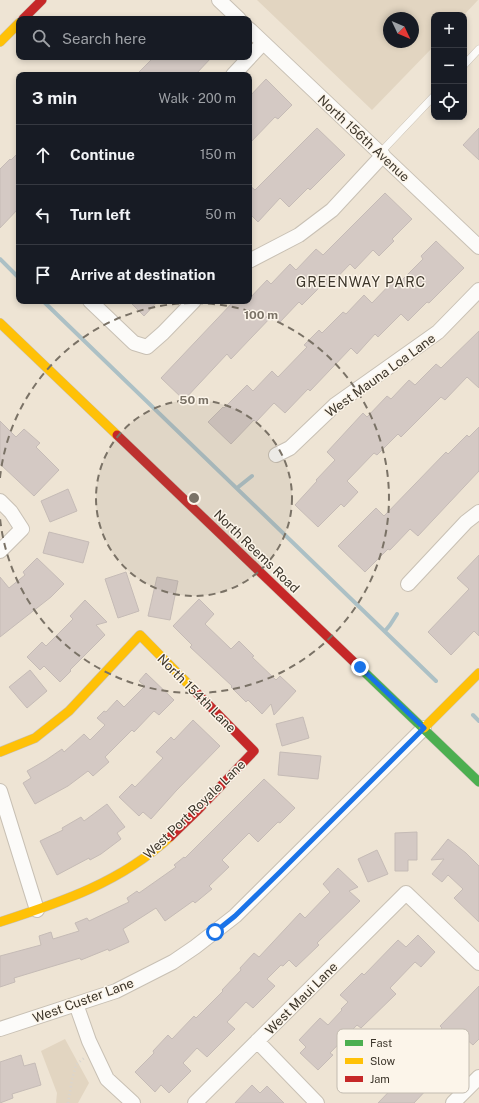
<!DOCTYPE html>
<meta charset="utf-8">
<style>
:root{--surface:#171b24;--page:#242831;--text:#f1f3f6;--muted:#9ea1a6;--line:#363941}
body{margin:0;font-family:"Public Sans",sans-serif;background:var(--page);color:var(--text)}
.controls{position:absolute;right:12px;top:12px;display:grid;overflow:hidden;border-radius:8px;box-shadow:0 2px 6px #0003}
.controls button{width:36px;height:36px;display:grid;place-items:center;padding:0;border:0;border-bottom:1px solid var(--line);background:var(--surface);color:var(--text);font:20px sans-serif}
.compass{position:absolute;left:383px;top:12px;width:36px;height:36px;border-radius:50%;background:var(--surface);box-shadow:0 2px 6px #0003;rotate:134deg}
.stop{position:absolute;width:12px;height:12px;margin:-9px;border:3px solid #1a73e8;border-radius:50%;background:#fff}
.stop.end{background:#1a73e8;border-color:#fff;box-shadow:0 1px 4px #0008}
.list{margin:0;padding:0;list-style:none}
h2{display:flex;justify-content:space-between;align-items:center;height:52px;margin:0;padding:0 16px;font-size:17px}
h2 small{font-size:13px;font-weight:400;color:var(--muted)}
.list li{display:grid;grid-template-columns:26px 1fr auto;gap:12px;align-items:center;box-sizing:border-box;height:60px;padding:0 16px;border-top:1px solid var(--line)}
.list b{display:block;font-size:15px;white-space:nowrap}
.list em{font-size:13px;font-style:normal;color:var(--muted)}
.icon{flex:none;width:22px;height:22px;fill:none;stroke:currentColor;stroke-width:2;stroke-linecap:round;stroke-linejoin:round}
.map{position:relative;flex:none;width:479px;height:1103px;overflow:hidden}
.search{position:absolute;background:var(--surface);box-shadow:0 2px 6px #0003;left:16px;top:16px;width:236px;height:44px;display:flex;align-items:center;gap:10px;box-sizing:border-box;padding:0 14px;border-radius:8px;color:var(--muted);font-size:15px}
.panel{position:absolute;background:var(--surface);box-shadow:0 2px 6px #0003;left:16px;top:72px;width:236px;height:232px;border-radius:8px}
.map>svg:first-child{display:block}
.green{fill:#e2d5c1;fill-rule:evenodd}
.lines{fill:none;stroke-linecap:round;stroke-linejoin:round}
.stream{stroke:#acc0c5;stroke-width:4}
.building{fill:#d4c9c4;stroke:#c5bbb6}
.lane-casing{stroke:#c8c0b4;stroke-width:8}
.street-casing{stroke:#c8c0b4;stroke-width:16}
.fast-casing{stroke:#c8c0b4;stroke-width:10}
.slow-casing{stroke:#c8c0b4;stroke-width:10}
.jam-casing{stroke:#c8c0b4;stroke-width:10}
.path{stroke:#d8d5d1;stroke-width:2.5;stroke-dasharray:1 3;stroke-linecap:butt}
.lane{stroke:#fcfbf9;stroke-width:7}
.street{stroke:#fcfbf9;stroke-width:14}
.fast{stroke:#4caf50;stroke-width:9}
.slow{stroke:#ffc107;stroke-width:9}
.jam{stroke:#c62828;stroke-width:9}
.route{stroke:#1a73e8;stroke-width:5}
.ring{fill:none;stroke:#7a7266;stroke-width:2;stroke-dasharray:7 5}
.labels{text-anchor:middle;stroke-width:3;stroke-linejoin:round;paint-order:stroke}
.street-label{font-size:13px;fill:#3c352a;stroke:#fcf5ea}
.neighbourhood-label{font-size:14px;letter-spacing:1px;fill:#3c352a;stroke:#fcf5ea}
.key{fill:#fcf5ea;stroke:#c2bbb0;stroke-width:1}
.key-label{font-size:11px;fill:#3c352a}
.centre{fill:#7a7266;stroke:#fcf5ea;stroke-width:2}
.ring-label{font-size:12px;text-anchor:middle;font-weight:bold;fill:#7a7266;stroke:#fcf5ea;stroke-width:3;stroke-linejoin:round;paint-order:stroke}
</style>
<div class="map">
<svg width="479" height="1103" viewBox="0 0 479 1103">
<rect width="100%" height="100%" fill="#eee4d4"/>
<path class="green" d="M257,0H478L464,15H434V46L372,110ZM389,18H413V42H389Z
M65,1039L89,1083L78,1103H56L57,1093L41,1051Z"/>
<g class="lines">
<path class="stream" d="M0,259L19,278
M43,301L436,681
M237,488L252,476
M385,631L390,625L397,614
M473,715L479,721"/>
</g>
<path class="building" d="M154,57H212L195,75H136Z
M266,79L292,105L278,119L275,117L249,144V97Z
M317,128L345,155L310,190L308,188L289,207L280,198L258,222L249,213V185L255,190Z
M479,128V160L463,145Z
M19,152V208L0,228V169L10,159L11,160Z
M385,193L412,219L392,239L394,241L379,256L373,250L355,269L350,264L327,288L323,284L302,305L299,302L280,322L273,315L231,359L227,354L184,400L161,378L234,301H249V299L267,280L271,284L290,264L296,270L316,249L323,255Z
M436,241L464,268L429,303L427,302L408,321L401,314L378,337L375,334L357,354L351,348L310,391L308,389L285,413L274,403L256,422L254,420L231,444L208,422L223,407L224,408L247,385L253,391L272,371L278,377L307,347L304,345L319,330L322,333L343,312L346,314L364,295L372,303L395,279L399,283L423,259L421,256Z
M129,301H158L144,316Z
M479,331V388L467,377L445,400L441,397L401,437L398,434L377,455L374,453L347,481L358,492L344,507L341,504L318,527L295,505L317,481L316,480L335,460L327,452L363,413L367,417L387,396L391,399L409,380L415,385L436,364L441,368Z
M0,421L16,437L24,429L40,443L36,447L59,470L34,496L0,464Z
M479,427V471L418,536L410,529L390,550L388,549L365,572L338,546L376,508L384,516L446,452L448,454L467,435L469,437Z
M68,489L77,511L50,522L41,501Z
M49,532L89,542L83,563L43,553Z
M479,555V636L474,631L451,655L428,632L469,589L457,578Z
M37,558L64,584L51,597L0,637V577L9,588L25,575L23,572Z
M126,572L139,611L118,618L105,579Z
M157,577L178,581L170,620L148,616Z
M199,599L214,614L205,624L231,649L239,641L254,656L252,657L276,680L280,676L296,691L274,715L271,704L262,714L248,700L246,702L231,687L232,686L190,647L192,645L173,626Z
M85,600L107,622L96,625L105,635L70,670L71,671L60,682L44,666L40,670L27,657L42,642L46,646L73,619L70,616Z
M30,670L47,691L27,708L9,687Z
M146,673L174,700L159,715L154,711L134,732L132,730L105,757L109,762L93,776L88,771L68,786L35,804L23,783L31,778L27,771L46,760L62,749L64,752L84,734L90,740L105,725L97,718L104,711L106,712L117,700L124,707L145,686L139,681Z
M303,717L309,738L282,746L276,724Z
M193,720L220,746L176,791L151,819L143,812L139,816L119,797L132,784L135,787L163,758L156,752L171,737L174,740Z
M280,752L321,756L318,779L278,775Z
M264,779L295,808L280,823L278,822L258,842L249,833L222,860L229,867L209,886L212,889L195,903L193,901L165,921L156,908L123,929L129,942L109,951L108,949L81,960L80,958L14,978L15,982L0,987V956L41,945L39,936L51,932L53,939L79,931L75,923L87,918L89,921L129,902L127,898L137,891L139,893L176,867L174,865L184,857L185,858Z
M107,804L125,827L117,833L121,839L101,854L90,860L89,858L57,875L40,841L63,830L62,828L81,817L84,821Z
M417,832V860H408V871H395V833Z
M448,839L466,853L479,866V922L454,898L463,889L448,875L442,882L432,874L444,859L431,860Z
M377,850L388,874L368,882L358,859Z
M338,868L358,887L349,891L360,901L317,943L319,945L296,967L289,960L283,966L281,965L267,979L275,986L253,1008L246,1002L227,1022L235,1029L207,1057L197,1048L183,1063L191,1071L169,1093L161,1085L155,1092L135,1072L154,1053L153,1051L168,1035L172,1039L194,1016L196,1018L223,991L222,990L241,970L240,968L254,953L259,957L300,913L305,918L330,892L323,884Z
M418,935L435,952L421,967L415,962L390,988L396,994L361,1028L357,1025L330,1053L333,1055L318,1070L300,1053L306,1047L299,1040L320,1018L328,1025L342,1010L341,1009L348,1002L340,995L362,973L364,975L398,940L406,947Z
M479,986V1039L473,1045L466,1039L447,1058L455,1066L433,1088L430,1086L414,1103H378L405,1075L398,1069L413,1053L416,1056L442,1028L440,1026Z
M21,1055L24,1066L35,1063L41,1085L12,1094L13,1098L0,1103V1062Z
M252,1085L260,1093L267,1086L284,1103H235Z"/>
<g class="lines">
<defs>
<path id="lane" d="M464,65L479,49
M380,153L434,96"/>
<path id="street" d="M219,0L239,19
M249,29L479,247
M233,75L263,43
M249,261L299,235L332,210L383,155
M90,301L134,343L147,347L163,333L194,301
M276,455L290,448L335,405L438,332L479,290
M0,501L11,512L22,529L0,551
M408,584L466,522L479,512
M0,791L37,910
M76,1004L89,1041L107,1079L133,1103
M0,1029L116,991L173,962L195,947L235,916L424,728
M257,1041L317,1103
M195,1103L406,893L479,963
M453,1103L479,1077"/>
<path id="fast" d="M355,663L479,782"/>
<path id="slow" d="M0,42L19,23
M0,323L117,435
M424,728L479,673
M0,752L35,738L69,711L140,635L196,692
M0,922C62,902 121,882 170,837"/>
<path id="jam" d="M23,19L42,0
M117,435L355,663
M170,837L198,810L254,751L196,692"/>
</defs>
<use href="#lane" class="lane-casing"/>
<use href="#street" class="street-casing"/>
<use href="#fast" class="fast-casing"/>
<use href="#slow" class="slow-casing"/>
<use href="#jam" class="jam-casing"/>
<path class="path" d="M68,1103L72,1080L76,1065L84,1058"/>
<use href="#lane" class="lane"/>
<use href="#street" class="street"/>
<use href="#fast" class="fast"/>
<use href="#slow" class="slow"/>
<use href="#jam" class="jam"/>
</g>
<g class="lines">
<path class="route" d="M215,932L235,916L280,872L424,728L360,667"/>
</g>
<circle cx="194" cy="498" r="98" fill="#7a7266" fill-opacity=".12"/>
<g class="ring">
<circle cx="194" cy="498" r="98"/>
<path d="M0 478A195 195 0 1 1 0 518"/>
</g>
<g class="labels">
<g class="street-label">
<text transform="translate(364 138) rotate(43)" y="5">North 156th Avenue</text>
<text transform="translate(380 375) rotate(-36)" y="5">West Mauna Loa Lane</text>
<text transform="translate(257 551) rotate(44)" y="5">North Reems Road</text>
<text transform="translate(197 693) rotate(45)" y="5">North 154th Lane</text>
<text transform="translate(194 809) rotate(-44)" y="5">West Port Royale Lane</text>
<text transform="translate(301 998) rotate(-45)" y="5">West Maui Lane</text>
<text transform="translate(83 1000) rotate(-20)" y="5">West Custer Lane</text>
</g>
<g class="neighbourhood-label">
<text x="361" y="287">GREENWAY PARC</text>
</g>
</g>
<rect x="337" y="1029" width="132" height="64" rx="6" class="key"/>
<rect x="345" y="1040" width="18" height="6" fill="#4caf50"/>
<rect x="345" y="1058" width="18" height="6" fill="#ffc107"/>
<rect x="345" y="1076" width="18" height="6" fill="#c62828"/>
<g class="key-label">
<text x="370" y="1047">Fast</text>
<text x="370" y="1065">Slow</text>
<text x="370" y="1083">Jam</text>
</g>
<circle cx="194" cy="498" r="6" class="centre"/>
<g class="ring-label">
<text x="261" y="319">100 m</text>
<text x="194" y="404">50 m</text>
</g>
</svg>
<div class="controls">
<button>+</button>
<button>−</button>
<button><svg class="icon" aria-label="locate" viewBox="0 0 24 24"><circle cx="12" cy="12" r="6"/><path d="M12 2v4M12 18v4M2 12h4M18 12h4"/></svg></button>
</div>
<svg class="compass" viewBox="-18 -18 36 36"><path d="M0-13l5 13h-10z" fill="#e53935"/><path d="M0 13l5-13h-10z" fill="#9ea1a6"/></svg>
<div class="stop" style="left:215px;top:932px"></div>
<div class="stop end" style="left:360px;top:667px"></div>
<div class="search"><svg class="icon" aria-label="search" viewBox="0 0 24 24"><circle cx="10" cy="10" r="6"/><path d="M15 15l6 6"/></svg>Search here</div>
<section class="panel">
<h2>3 min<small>Walk · 200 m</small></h2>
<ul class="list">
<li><svg class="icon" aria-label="ahead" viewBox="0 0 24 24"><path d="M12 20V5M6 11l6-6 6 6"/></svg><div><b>Continue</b></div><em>150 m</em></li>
<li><svg class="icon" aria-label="left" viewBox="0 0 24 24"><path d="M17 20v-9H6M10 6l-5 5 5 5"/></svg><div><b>Turn left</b></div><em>50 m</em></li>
<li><svg class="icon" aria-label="arrive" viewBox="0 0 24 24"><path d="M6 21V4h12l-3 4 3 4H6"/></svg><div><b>Arrive at destination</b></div></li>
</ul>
</section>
</div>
